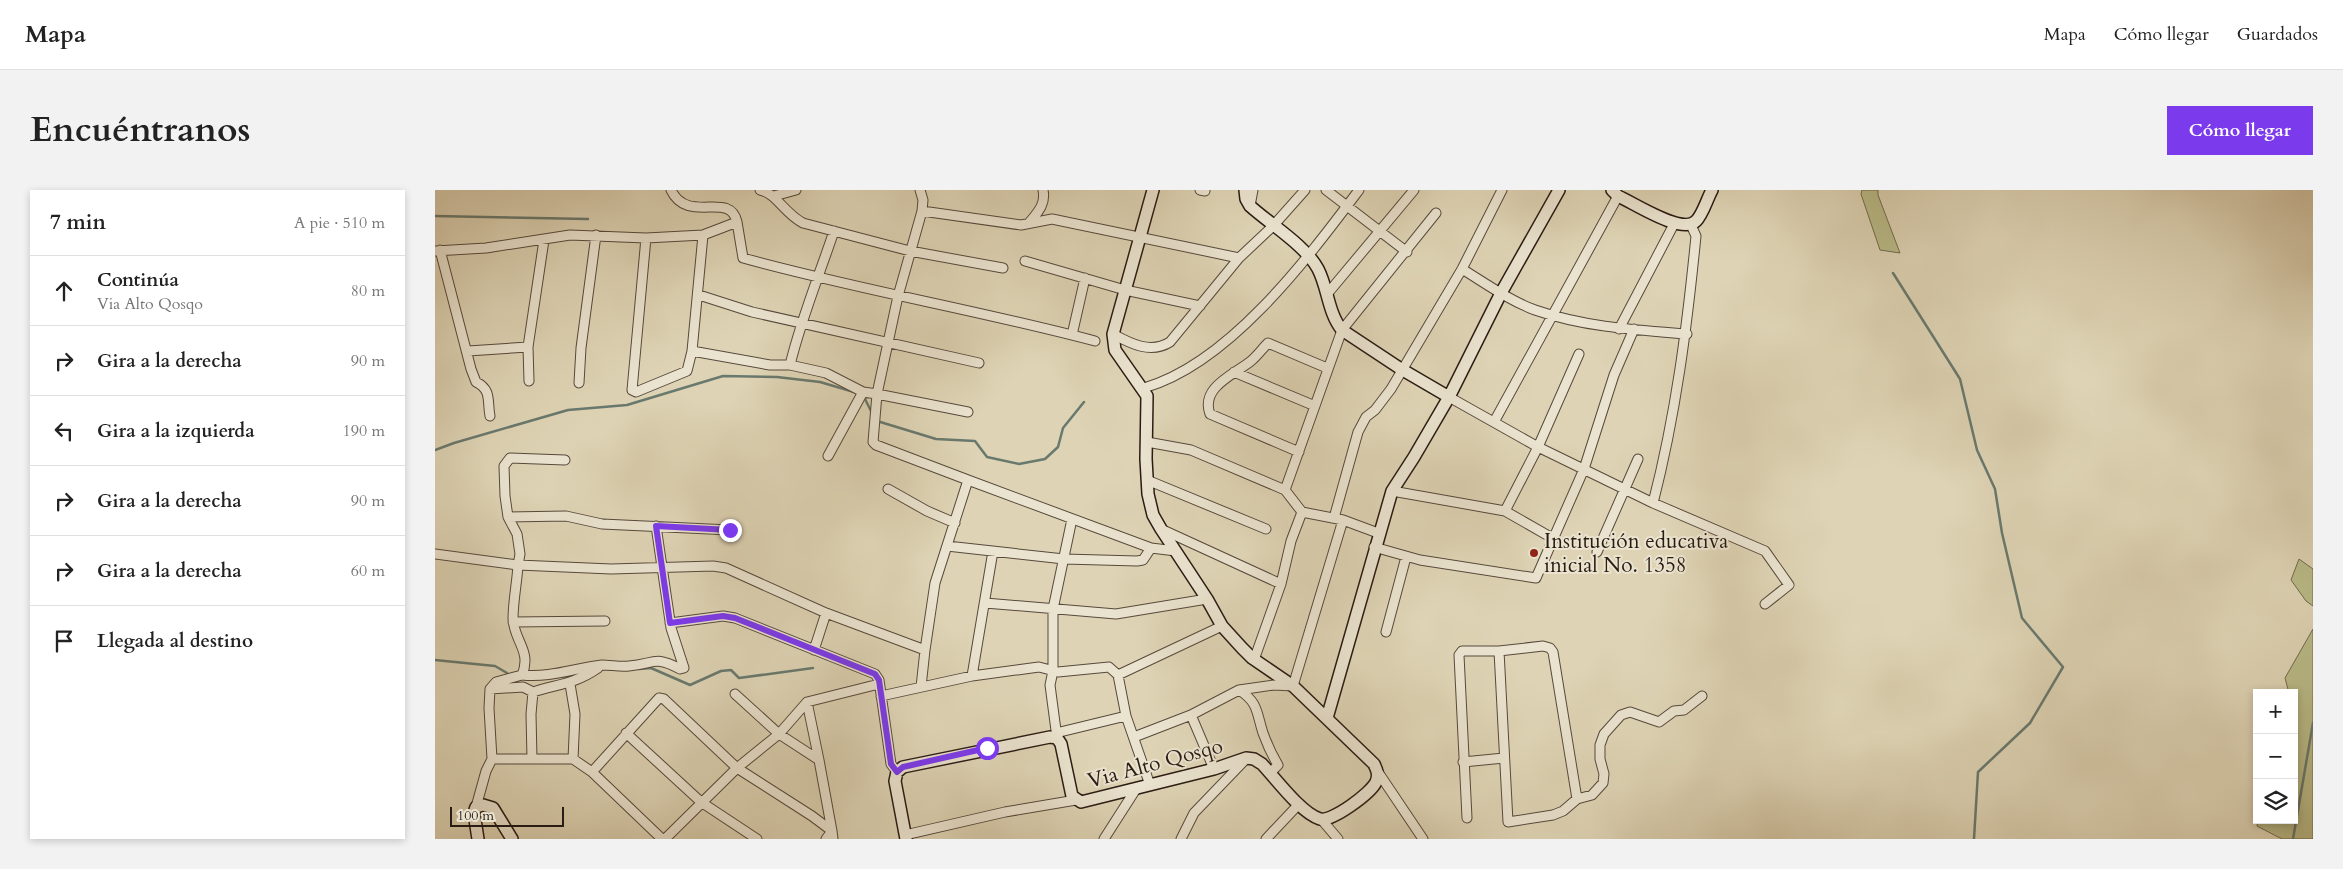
<!DOCTYPE html>
<html lang="es">
<meta charset="utf-8">
<style>
:root{--surface:#fff;--page:#f2f2f2;--text:#222;--muted:#767676;--line:#e0e0e0;--accent:#7c3aed}
body{margin:0;font-family:Cardo,serif;background:var(--page);color:var(--text)}
.controls{position:absolute;right:15px;bottom:15px;display:grid;overflow:hidden;border-radius:0px;box-shadow:0 2px 8px #0003}
.controls button{width:45px;height:45px;display:grid;place-items:center;padding:0;border:0;border-bottom:1px solid var(--line);background:var(--surface);color:var(--text);font:25px sans-serif}
.scale{position:absolute;left:15px;bottom:12px;width:114px;box-sizing:border-box;padding-left:5px;border:2px solid #2a1b13;border-top:0;font-size:14px;line-height:18px;white-space:nowrap;color:#2a1b13;-webkit-text-stroke:4px #eae3cf;paint-order:stroke}
.stop{position:absolute;width:15px;height:15px;margin:-11px;border:4px solid #7c3aed;border-radius:50%;background:#fff}
.stop.end{background:#7c3aed;border-color:#fff;box-shadow:0 1px 5px #0008}
.list{margin:0;padding:0;list-style:none}
h2{display:flex;justify-content:space-between;align-items:center;height:65px;margin:0;padding:0 20px;font-size:21px}
h2 small{font-size:16px;font-weight:400;color:var(--muted)}
.list li{display:grid;grid-template-columns:32px 1fr auto;gap:15px;align-items:center;box-sizing:border-box;height:70px;padding:0 20px;border-top:1px solid var(--line)}
.list b{display:block;font-size:19px;white-space:nowrap}
.list p{margin:0;font-size:16px;white-space:nowrap;color:var(--muted)}
.list em{font-size:16px;font-style:normal;color:var(--muted)}
.icon{flex:none;width:28px;height:28px;fill:none;stroke:currentColor;stroke-width:2;stroke-linecap:round;stroke-linejoin:round}
.map{position:relative;flex:none;width:1878px;height:649px;overflow:hidden;border-radius:0px}
header{display:flex;align-items:center;gap:30px;box-sizing:border-box;height:70px;padding:0 25px;background:var(--surface);border-bottom:1px solid var(--line)}
header strong{font-size:24px}
nav{display:flex;gap:28px;margin-inline-start:auto;font-size:18px}
.intro{display:flex;align-items:center;justify-content:space-between;box-sizing:border-box;height:120px;padding:0 30px}
h1{margin:0;font-size:35px}
.button{padding:12px 22px;border-radius:0px;background:var(--accent);color:#fff;font-size:18px;font-weight:700}
main{display:flex;gap:30px;padding:0 30px}
aside{flex:1;background:var(--surface);border-radius:0px;box-shadow:0 2px 8px #0003}
.map>svg:first-child{display:block}
.green{fill:#b9bb88;stroke:#726b4e}
.lines{fill:none;stroke-linecap:round;stroke-linejoin:round}
.stream{stroke:#69796e;stroke-width:2.5}
.street-casing{stroke:#57493c;stroke-width:11}
.secondary-casing{stroke:#2a1b13;stroke-width:14}
.street{stroke:#eae3cf;stroke-width:9}
.secondary{stroke:#eae3cf;stroke-width:11}
.route{stroke:#7c3aed;stroke-width:6}
.poi-dot{fill:#8f2418;stroke:#eae3cf;stroke-width:2}
.labels{text-anchor:middle;stroke-width:4;stroke-linejoin:round;paint-order:stroke}
.poi-label{font-size:21px;fill:#2a1b13;stroke:#eae3cf;text-anchor:start}
.street-label{font-size:21px;fill:#2a1b13;stroke:#eae3cf}
</style>
<header>
<strong>Mapa</strong>
<nav><a>Mapa</a><a>Cómo llegar</a><a>Guardados</a></nav>
</header>
<div class="intro"><h1>Encuéntranos</h1><a class="button">Cómo llegar</a></div>
<main>
<aside>
<h2>7 min<small>A pie · 510 m</small></h2>
<ul class="list">
<li><svg class="icon" aria-label="ahead" viewBox="0 0 24 24"><path d="M12 20V5M6 11l6-6 6 6"/></svg><div><b>Continúa</b><p>Via Alto Qosqo</p></div><em>80 m</em></li>
<li><svg class="icon" aria-label="right" viewBox="0 0 24 24"><path d="M7 20v-9h11M14 6l5 5-5 5"/></svg><div><b>Gira a la derecha</b></div><em>90 m</em></li>
<li><svg class="icon" aria-label="left" viewBox="0 0 24 24"><path d="M17 20v-9H6M10 6l-5 5 5 5"/></svg><div><b>Gira a la izquierda</b></div><em>190 m</em></li>
<li><svg class="icon" aria-label="right" viewBox="0 0 24 24"><path d="M7 20v-9h11M14 6l5 5-5 5"/></svg><div><b>Gira a la derecha</b></div><em>90 m</em></li>
<li><svg class="icon" aria-label="right" viewBox="0 0 24 24"><path d="M7 20v-9h11M14 6l5 5-5 5"/></svg><div><b>Gira a la derecha</b></div><em>60 m</em></li>
<li><svg class="icon" aria-label="arrive" viewBox="0 0 24 24"><path d="M6 21V4h12l-3 4 3 4H6"/></svg><div><b>Llegada al destino</b></div></li>
</ul>
</aside>
<div class="map">
<svg width="1878" height="649" viewBox="0 0 1878 649">
<rect width="100%" height="100%" fill="#ded4b5"/>
<filter id="stains"><feTurbulence type="fractalNoise" baseFrequency=".004" numOctaves="4"/><feColorMatrix values="0 0 0 0 .2 0 0 0 0 .09 0 0 0 0 .02 0 0 0 .5 -.17"/></filter>
<radialGradient id="worn" r=".72"><stop offset=".6" stop-color="#630" stop-opacity="0"/><stop offset="1" stop-color="#630" stop-opacity=".3"/></radialGradient>
<path class="green" d="M1427,0H1443V5L1465,63L1445,60L1426,4Z
M1864,369L1878,379V416L1871,411L1856,390Z
M1878,439V649H1847L1822,636L1823,630H1859V563L1862,561L1859,542V503H1854L1850,488Z"/>
<g class="lines">
<path class="stream" d="M0,26L153,29
M1458,83L1525,189L1542,260L1560,299L1567,343L1587,428L1628,477L1595,533L1543,582L1539,649
M428,205L437,223
M442,231L501,249L540,251L552,267L584,274L610,269L623,257L628,238L649,212
M0,260L19,253L133,220L192,215L288,186L342,187L385,192L419,202
M0,470L60,476L72,483
M204,479L216,478L255,495L286,481L296,480L304,488L378,478
M116,488L145,484
M1858,649L1878,533"/>
<defs>
<path id="street" d="M325,0C341,3 350,24 368,33L475,61L568,78
M485,0L488,10L487,21L463,106L442,204L533,222
M765,0L770,1
M891,0L972,62
M339,6L361,0
M815,16L818,0
M487,21L586,35L617,29L804,68
M302,32L308,68C424,100 543,120 660,151
M594,33C603,22 611,14 608,0
M268,45L257,161L335,175H355L391,183L428,202L442,204L438,252L441,255L533,290
M211,48L197,200L201,202L252,181L257,161
M5,60L36,179L41,192C57,200 52,211 55,226
M0,61L51,58L135,45L211,48L268,45L302,32C295,0 253,35 236,0
M590,71L690,100L765,116
M1027,79C1050,93 1075,111 1100,120C1149,137 1201,140 1252,144
M893,103L979,0
M264,105L317,122L544,173
M1184,139L1239,34
M678,144C696,154 716,164 735,152L804,68L838,36L870,0
M637,145L650,88
M33,161L93,157
M355,175C366,129 384,86 399,41
M799,182L880,216
M94,191L93,157L109,50
M144,193L146,158L161,45
M709,198C794,174 872,69 924,0
M1014,207L1103,257L1218,313L1330,361L1354,395L1330,414
M1059,232L1183,6
M712,252L756,260L850,300
M864,262L775,224C765,197 800,184 816,171C822,166 827,159 833,153L892,178
M393,266L428,202
M712,290L831,339
M453,299L492,321L520,333
M957,301L1070,321L1119,349
M1218,313C1241,224 1252,137 1261,46L1256,35
M1070,321L1103,257L1144,164
M867,322L908,330L943,343
M73,327L131,326L167,334L295,340
M899,328L923,242L931,227L940,220L956,199L1027,79L1067,0
M726,339L846,394
M512,356L629,369L702,371L708,370L716,358
M939,357L985,370L1101,388L1149,279L1179,185L1199,139
M1162,362L1203,269
M0,364L83,375L85,364L82,344L73,327L70,306L69,276L75,268L130,270
M550,413L681,424L772,409
M78,432L170,431
M235,433L288,426L300,428L440,484L444,490L456,574L462,582
M951,442L971,367
M379,460L391,423
M1064,461L1108,456L1115,458L1118,462L1142,609
M819,470L846,394L856,351L867,322L850,300L907,140L1001,23
M87,485C115,488 140,478 167,475C176,475 185,477 194,476C220,474 219,465 245,479L249,478L236,438L221,336
M683,485L787,436
M537,486L558,361
M135,494L140,524L138,569
M486,497L490,460
M55,499L88,497L98,502C123,494 140,494 163,478
M804,500C824,513 821,522 828,543C832,554 837,565 843,575L835,583
M300,504L344,544L384,570L397,641L391,649
M446,506L537,486L604,477L623,482L674,477L683,485L691,526L715,595
M756,525L779,579
M191,543L266,612L322,649
M621,543L691,526
M699,547L756,525L804,500L839,495L858,496L908,330
M622,548L615,495L618,481V419L637,329
M57,569H138L157,582L227,649
M97,569L96,524L98,502
M384,570L372,512L444,494
M1028,572L1069,568
M157,582L224,508L229,509L302,578L377,626L397,641L398,649
M943,582L988,649
M41,617L51,581L57,569L54,518L55,499L61,492L87,485C97,461 79,451 78,429C78,411 82,393 83,375L176,379L278,376L291,378L391,423L490,460L500,393L533,290L716,358L741,361
M1032,628L1024,465L1027,461H1064L1073,632L1118,625L1128,621L1142,609L1157,605L1168,593L1169,584L1165,569V555L1169,544L1186,525L1195,522L1224,532L1239,521L1249,520L1267,506
M886,629L903,649
M470,645L570,622L641,610
M230,649L302,578L344,544L372,512
M669,649L701,599
M746,649L759,623L811,569
M831,649L864,614"/>
<path id="secondary" d="M810,0L811,9L815,16C835,34 871,56 883,79C893,98 893,123 907,140L966,179L1014,207
M1177,0L1183,6C1199,13 1247,45 1261,31C1268,24 1272,9 1277,0
M892,528L957,301L979,267L1014,207L1066,103L1124,0
M43,649L39,623L41,617L48,615L58,618L77,649
M471,649L460,591L462,582L468,577L615,547L622,548L626,554L637,606L646,612L779,579L811,568L819,569L827,574C841,589 866,623 885,629C897,632 936,603 941,592C944,585 942,580 939,574L858,496L817,468L807,458L787,436L772,409L726,339L718,325L713,304L711,269L712,206L680,160L678,144L718,0"/>
</defs>
<use href="#street" class="street-casing"/>
<use href="#secondary" class="secondary-casing"/>
<use href="#street" class="street"/>
<use href="#secondary" class="secondary"/>
</g>
<g class="lines">
<path class="route" d="M295,340L221,336L235,433L288,426L300,428L440,484L444,490L456,574L462,582L468,577L552,558"/>
</g>
<circle class="poi-dot" cx="1099" cy="363" r="5"/>
<g class="labels">
<g class="poi-label">
<text x="1109" y="358">Institución educativa<tspan x="1109" dy="24">inicial No. 1358</tspan></text>
</g>
<g class="street-label">
<text transform="translate(720 573) rotate(-15)" y="7">Via Alto Qosqo</text>
</g>
</g>
<rect width="100%" height="100%" filter="url(#stains)"/>
<rect width="100%" height="100%" fill="url(#worn)"/>
</svg>
<div class="controls">
<button>+</button>
<button>−</button>
<button><svg class="icon" aria-label="layers" viewBox="0 0 24 24"><path d="M12 4l9 5-9 5-9-5zM3 14l9 5 9-5"/></svg></button>
</div>
<div class="scale">100 m</div>
<div class="stop" style="left:552px;top:558px"></div>
<div class="stop end" style="left:295px;top:340px"></div>
</div>
</main>
